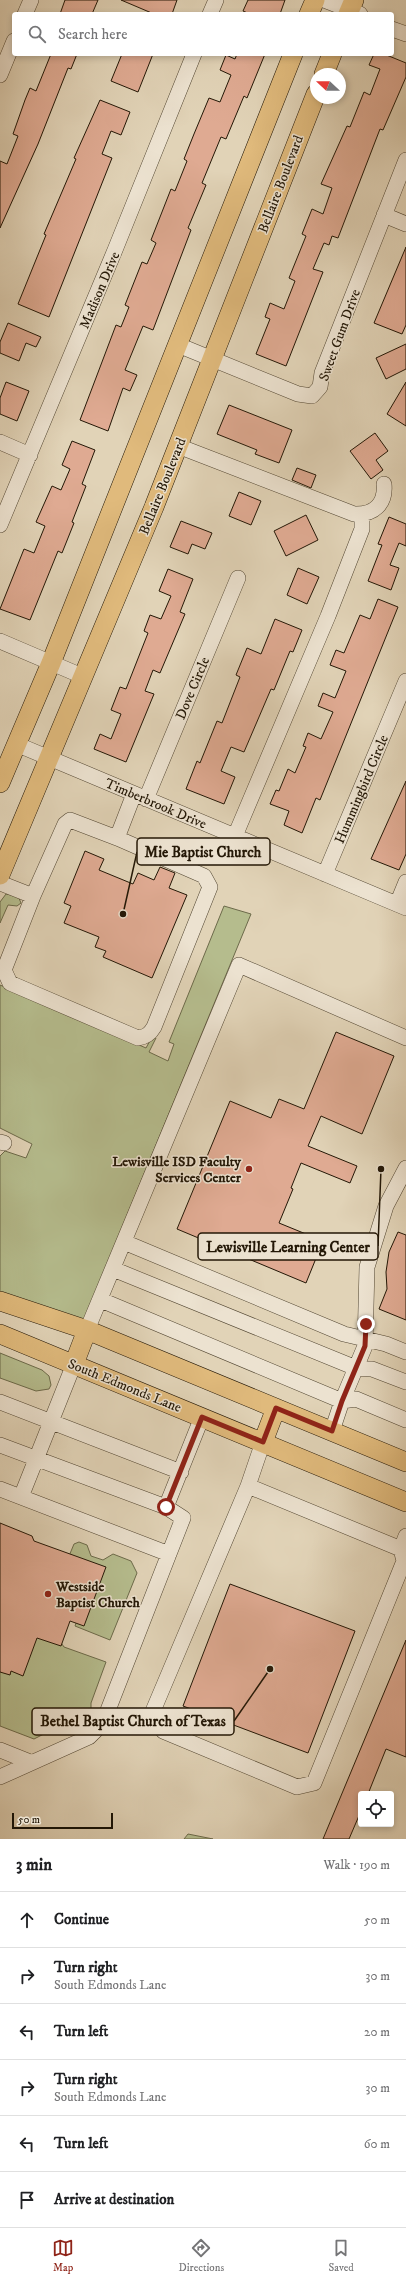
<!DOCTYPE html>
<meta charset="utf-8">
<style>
:root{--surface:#fff;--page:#f2f2f2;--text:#202124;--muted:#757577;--line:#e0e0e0;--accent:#8f2418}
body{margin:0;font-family:"IM FELL DW Pica",serif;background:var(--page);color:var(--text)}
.controls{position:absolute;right:12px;bottom:12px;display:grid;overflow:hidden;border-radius:4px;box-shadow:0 2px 6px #0003}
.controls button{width:36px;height:36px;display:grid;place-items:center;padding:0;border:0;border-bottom:1px solid var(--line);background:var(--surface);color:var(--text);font:20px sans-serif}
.compass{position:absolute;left:310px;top:68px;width:36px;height:36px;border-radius:50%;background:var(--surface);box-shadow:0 2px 6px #0003;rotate:292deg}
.scale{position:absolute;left:12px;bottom:10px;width:101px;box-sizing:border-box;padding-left:4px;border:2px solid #231706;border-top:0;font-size:11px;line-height:14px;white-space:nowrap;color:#231706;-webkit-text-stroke:3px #ece2d0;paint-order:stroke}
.stop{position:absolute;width:12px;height:12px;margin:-9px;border:3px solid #8f2418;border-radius:50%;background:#fff}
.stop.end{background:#8f2418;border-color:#fff;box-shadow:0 1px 4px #0008}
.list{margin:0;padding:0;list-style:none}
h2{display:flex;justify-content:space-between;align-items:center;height:52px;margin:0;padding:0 16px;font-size:17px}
h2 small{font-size:13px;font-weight:400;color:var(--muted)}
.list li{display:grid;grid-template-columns:26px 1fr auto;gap:12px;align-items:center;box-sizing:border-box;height:56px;padding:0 16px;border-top:1px solid var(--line)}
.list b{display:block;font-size:15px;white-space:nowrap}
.list p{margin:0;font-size:13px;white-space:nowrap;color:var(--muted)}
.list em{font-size:13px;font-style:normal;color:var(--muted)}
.icon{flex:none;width:22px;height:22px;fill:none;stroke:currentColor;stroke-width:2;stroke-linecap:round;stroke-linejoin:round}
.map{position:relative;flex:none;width:406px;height:1839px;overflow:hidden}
.search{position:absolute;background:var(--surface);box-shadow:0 2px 6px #0003;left:12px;right:12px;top:12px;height:44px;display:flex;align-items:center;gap:10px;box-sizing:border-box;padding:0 14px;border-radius:4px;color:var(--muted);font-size:15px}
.sheet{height:388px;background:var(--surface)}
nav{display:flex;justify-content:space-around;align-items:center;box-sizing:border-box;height:56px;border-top:1px solid var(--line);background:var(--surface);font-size:11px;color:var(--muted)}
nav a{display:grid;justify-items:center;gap:2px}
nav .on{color:var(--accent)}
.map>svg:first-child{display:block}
.green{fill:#b5bc8d;stroke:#6c6a4a}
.building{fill:#dfaa92;stroke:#231706}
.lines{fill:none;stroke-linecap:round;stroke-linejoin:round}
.minor-casing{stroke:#524632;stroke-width:16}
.major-casing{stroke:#231706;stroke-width:20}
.minor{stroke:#ece2d0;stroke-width:15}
.major{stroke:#e0ba7c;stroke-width:19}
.route{stroke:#8f2418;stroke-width:5}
.poi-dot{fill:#8f2418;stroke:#ece2d0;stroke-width:1.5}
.labels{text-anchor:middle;stroke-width:3;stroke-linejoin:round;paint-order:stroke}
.street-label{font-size:14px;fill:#231706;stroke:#ece2d0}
.poi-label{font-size:14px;font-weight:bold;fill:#231706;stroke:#ece2d0;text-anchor:end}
.leader{fill:none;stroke:#231706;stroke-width:1.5}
.callout-dot{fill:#231706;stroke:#ece2d0;stroke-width:1.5}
.callout{fill:#ece2d0;stroke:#231706;stroke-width:1.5}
.callout-label{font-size:15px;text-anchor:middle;font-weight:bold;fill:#231706}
</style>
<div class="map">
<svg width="406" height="1839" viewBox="0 0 406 1839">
<rect width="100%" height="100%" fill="#e1d3b7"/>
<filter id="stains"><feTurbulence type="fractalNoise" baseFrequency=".005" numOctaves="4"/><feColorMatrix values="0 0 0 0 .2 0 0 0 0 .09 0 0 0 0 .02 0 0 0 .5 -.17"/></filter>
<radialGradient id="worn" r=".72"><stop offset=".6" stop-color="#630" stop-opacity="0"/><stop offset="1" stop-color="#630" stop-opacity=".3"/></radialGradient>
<path class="green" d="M6,894L18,896L21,903L17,906L8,905L0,923V902Z
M224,906L251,914L116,1242L85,1326L0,1293V1156L5,1151L26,1158L32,1144L0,1128V985L146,1048L152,1037L156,1038L149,1052L168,1061L174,1044L169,1042Z
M0,1353L42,1370L49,1376L51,1385L49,1389L36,1391L0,1378Z
M79,1542L87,1545L91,1556L103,1560L113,1554L131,1561L137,1573L110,1640L75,1626L96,1568L69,1556L74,1544Z
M47,1622L64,1647L106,1662L91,1703V1710L34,1739L0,1726V1665Z
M188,1834L213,1839H184Z"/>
<path class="building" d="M65,0H98L92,14H60Z
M121,0H177L172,14H154Z
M248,0H285L280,14H250L243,11Z
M51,54H77L71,69L68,68L38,144L0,228V161L7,164L18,136L13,134L25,100L30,88L36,91Z
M122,54H153L138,92L111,81Z
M237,54H265L247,98L244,96L226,139L221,137L202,183L206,185L188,228L191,230L153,330L143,326L125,370L137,375L130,391L123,388L108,431L80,420L116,325L121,327L129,307L125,305L142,262L147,264L156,243L151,240L171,189L175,191L187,161L184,159L194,134L209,98L220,102L231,75L220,70L226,55L235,59Z
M374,54H384L406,63V77L383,130L380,129L338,238L332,236L329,245L324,243L313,269L323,272L286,366L256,354L270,319L265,317L270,303L284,309L295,281L289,278L306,236L302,234L312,209L323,214L332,188L321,184L347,126L350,127L364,92L370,95L380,69L369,65Z
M100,100L130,112L121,135L111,131L102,154L112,158L49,317L18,304L46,235L44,234L76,159L74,158Z
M406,247V325L402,334L374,323Z
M8,323L41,337L36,347L26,343L19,361L0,353V342Z
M406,344V369L386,379L376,358Z
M6,382L29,391L17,421L0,414V398Z
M406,382V426L387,414Z
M229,405L292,430L279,463L255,454L257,450L217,434Z
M375,433L388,451L376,460L383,470L371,479L350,451Z
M72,441L95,450L82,484L86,486L72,522L74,523L62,553L58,551L30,620L0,609L24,549L34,553L45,526L36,522L52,486L61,490L70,469L62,465Z
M297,468L316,475L311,488L292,480Z
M239,492L261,501L251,525L229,516Z
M306,515L318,540L286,556L274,531Z
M389,517L406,524V546L399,543L390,565L399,568L391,590L368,581L382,545L378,544Z
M181,521L212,533L205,549L192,544L188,554L170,547Z
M298,568L319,577L307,604L287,595Z
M168,569L193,579L180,612L185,614L160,673L153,670L145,691L154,694L126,762L94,749L100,734L111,739L121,714L111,710L120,687L126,689L148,633L144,631L150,615L161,619L171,596L159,591Z
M378,599L398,607L320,800L316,798L302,833L284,825L289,811L270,804L276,790L279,791L288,769L295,773L306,747L303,746L308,733L321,739L333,712L318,706L323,693L335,698L346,671L330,665L336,650L344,653L360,615L370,619Z
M275,619L302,630L293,652L290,651L274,690L271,689L244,752L231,747L221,771L235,777L224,804L186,789L197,761L200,763L217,721L222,723L240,677L236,675L247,648L261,654Z
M406,781V854L399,870L371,859Z
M85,851L104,859L99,870L133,884L138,873L154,880L160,867L175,873L169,888L187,895L152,978L103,957L106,951L95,947L99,937L64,923L71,906L64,903Z
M336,1032L394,1056L362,1134L321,1116L308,1146L357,1166L350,1183L301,1163L291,1188L293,1189L279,1223L323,1241L306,1283L177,1229L230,1101L271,1118L279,1099L304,1109Z
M398,1232L406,1235V1320L379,1309L387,1289L386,1272L389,1252Z
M0,1523L32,1536L34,1541L106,1567L84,1626L70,1621L61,1646L37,1638L23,1676L11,1671L10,1675L0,1672Z
M230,1584L355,1631L308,1753L183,1706Z
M406,1640V1757L386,1749L368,1794H361V1811L349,1839H323Z"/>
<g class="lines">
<defs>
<path id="minor" d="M324,0L360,14
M25,14L31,0
M210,14L216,0
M392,29L406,34
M0,75L14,41
M384,215L406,224
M178,345L298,394L312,396L320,387L322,373L406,160
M0,442L30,455
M178,446L354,514C374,515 386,504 384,484
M0,525L115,250L194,54
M0,641L82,676
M16,744L406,908
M146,799L238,578
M235,836L328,616L362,529V515
M325,874L406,681
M0,883L33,896L65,824L70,820L117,838L134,794
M33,896L4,970L10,983L138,1038C146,1037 150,1034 154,1027L210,887L204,876L117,838
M397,904L406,882
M0,1142L4,1143
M124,1242L344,1334L386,1344L406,1352
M113,1269L356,1368L372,1369L406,1382
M101,1300L342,1401L356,1399L406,1420
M87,1330L239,965L406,1038
M0,1402L181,1472
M332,1431L342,1401L365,1346L367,1267L386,1206L406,1168
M263,1442L248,1486L401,1549L406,1536
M0,1445L166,1507
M248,1486L153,1711L163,1731L297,1787L314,1783L404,1561L401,1549
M0,1489L169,1554
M21,1497L74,1364
M0,1750L30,1762
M0,1777L89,1737L103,1723L183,1518L166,1507L202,1417"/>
<path id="major" d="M309,14L315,0
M348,14L354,0
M324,74L332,54
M0,783L51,663L293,54
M0,875L154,507L316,94
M0,1301L87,1330L406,1462
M0,1334L406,1502
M74,1364L87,1330
M263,1442L276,1408"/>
</defs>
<use href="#minor" class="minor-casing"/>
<use href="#major" class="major-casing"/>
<use href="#minor" class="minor"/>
<use href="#major" class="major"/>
</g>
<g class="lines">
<path class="route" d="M166,1507L202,1417L263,1442L276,1408L332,1431L342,1401L365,1346L366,1324"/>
</g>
<g class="poi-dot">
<circle cx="249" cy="1169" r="4"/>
<circle cx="48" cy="1594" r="4"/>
</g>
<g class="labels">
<g class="street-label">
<text transform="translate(280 184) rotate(-69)" y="5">Bellaire Boulevard</text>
<text transform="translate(99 290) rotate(-67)" y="5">Madison Drive</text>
<text transform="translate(339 335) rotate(-70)" y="5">Sweet Gum Drive</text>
<text transform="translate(162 486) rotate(-68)" y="5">Bellaire Boulevard</text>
<text transform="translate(192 688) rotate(-67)" y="5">Dove Circle</text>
<text transform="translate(361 789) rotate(-67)" y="5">Hummingbird Circle</text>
<text transform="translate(156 803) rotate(23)" y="5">Timberbrook Drive</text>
<text transform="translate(125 1385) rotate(22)" y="5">South Edmonds Lane</text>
</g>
<g class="poi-label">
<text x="241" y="1166">Lewisville ISD Faculty<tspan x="241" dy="16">Services Center</tspan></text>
<text x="56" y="1591" text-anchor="start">Westside<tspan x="56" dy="16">Baptist Church</tspan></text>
</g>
</g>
<path class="leader" d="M123 914L137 852M381 1169L378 1246M270 1669L234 1721"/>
<g class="callout-dot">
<circle cx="123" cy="914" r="4"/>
<circle cx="381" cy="1169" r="4"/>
<circle cx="270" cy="1669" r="4"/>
</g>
<g class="callout">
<rect x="137" y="838" width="133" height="27" rx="4"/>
<rect x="198" y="1233" width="180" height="27" rx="4"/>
<rect x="32" y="1708" width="202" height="27" rx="4"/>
</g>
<g class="callout-label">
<text x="203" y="857">Mie Baptist Church</text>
<text x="288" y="1252">Lewisville Learning Center</text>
<text x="133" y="1726">Bethel Baptist Church of Texas</text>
</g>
<rect width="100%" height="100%" filter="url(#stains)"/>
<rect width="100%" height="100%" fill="url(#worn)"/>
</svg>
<div class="controls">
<button><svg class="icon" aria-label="locate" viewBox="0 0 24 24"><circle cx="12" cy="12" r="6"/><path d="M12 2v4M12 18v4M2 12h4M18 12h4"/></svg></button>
</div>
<svg class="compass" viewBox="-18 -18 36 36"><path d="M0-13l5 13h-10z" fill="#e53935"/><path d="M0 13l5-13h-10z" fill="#757577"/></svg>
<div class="scale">50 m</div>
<div class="stop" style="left:166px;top:1507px"></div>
<div class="stop end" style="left:366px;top:1324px"></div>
<div class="search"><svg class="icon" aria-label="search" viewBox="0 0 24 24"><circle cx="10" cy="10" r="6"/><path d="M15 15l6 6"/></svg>Search here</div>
</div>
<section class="sheet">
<h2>3 min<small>Walk · 190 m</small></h2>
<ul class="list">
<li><svg class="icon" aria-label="ahead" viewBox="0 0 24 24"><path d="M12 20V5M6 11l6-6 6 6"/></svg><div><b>Continue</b></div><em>50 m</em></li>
<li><svg class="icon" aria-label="right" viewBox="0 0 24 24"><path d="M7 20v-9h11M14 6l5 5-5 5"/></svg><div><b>Turn right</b><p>South Edmonds Lane</p></div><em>30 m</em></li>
<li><svg class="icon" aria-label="left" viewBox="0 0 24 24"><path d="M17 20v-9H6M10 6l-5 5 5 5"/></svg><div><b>Turn left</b></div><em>20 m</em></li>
<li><svg class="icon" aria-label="right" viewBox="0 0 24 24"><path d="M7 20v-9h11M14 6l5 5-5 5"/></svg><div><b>Turn right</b><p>South Edmonds Lane</p></div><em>30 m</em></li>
<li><svg class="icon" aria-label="left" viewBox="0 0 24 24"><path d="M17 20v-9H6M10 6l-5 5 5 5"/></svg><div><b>Turn left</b></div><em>60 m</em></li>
<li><svg class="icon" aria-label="arrive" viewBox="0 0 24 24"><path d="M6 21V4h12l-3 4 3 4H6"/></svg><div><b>Arrive at destination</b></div></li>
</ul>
</section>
<nav>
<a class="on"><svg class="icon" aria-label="map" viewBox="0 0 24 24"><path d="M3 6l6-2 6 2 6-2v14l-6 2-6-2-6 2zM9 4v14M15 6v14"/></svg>Map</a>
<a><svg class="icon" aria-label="directions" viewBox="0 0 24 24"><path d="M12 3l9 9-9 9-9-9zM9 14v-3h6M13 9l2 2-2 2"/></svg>Directions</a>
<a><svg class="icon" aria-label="saved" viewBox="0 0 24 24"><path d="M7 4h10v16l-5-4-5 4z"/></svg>Saved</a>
</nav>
